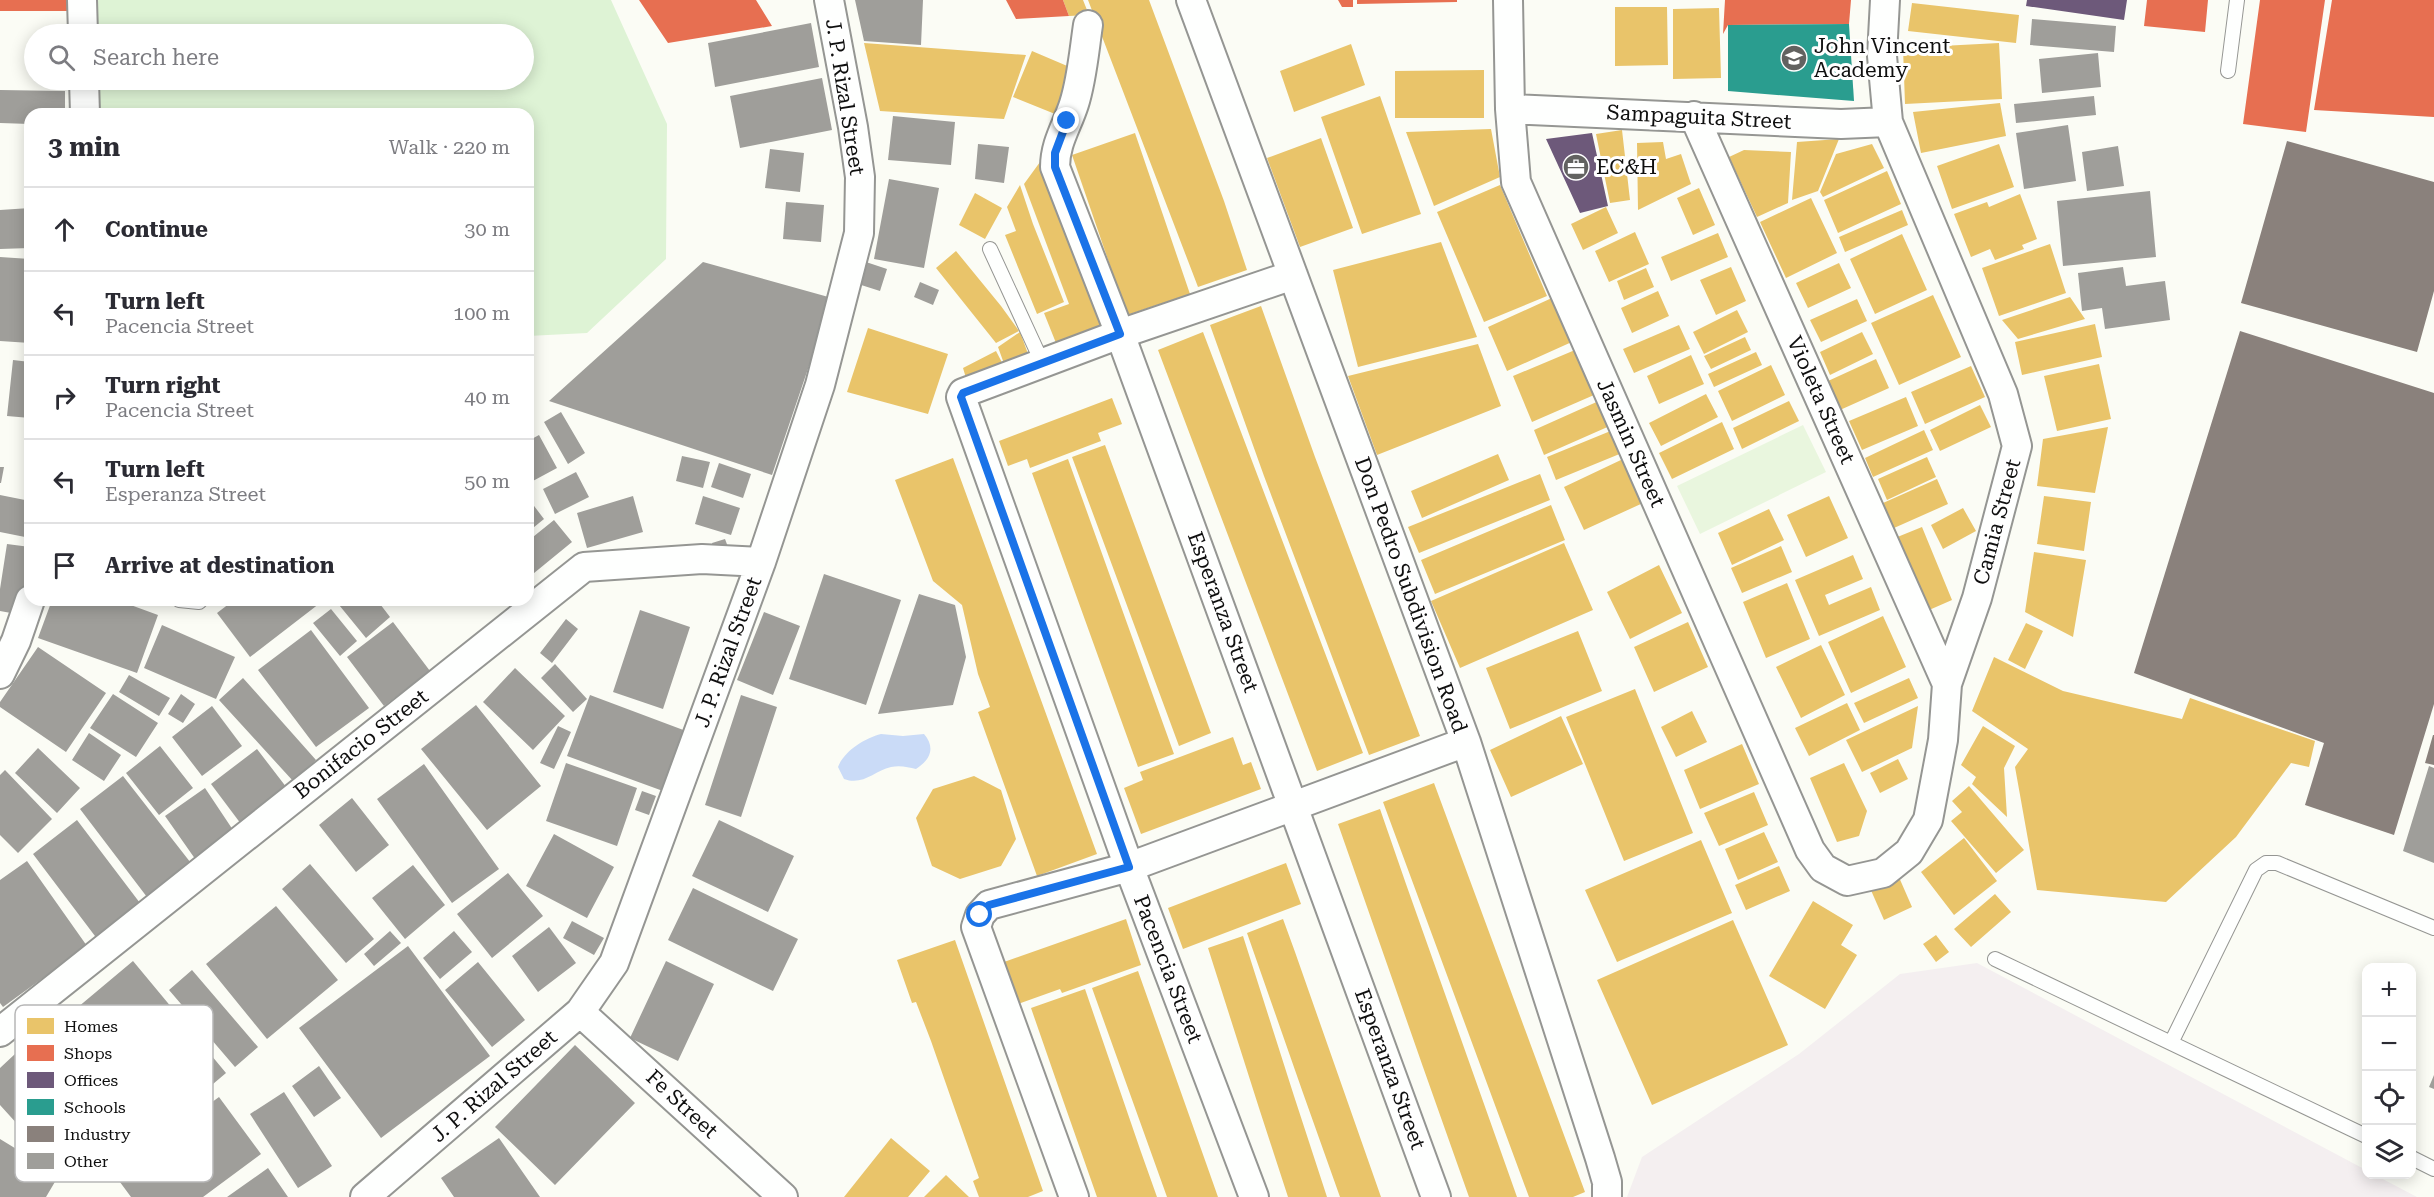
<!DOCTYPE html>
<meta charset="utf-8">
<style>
:root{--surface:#fff;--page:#f2f2f3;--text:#2b2b33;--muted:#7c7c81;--line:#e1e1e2}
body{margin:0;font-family:"Roboto Serif",serif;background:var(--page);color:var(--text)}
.controls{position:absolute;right:18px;bottom:18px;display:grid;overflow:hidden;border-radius:12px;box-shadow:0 3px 15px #0003}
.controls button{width:54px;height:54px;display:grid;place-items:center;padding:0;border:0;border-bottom:2px solid var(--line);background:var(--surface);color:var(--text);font:30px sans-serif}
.stop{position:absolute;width:18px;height:18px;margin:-14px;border:4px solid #1a73e8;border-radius:50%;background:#fff}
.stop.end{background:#1a73e8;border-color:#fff;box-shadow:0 2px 6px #0008}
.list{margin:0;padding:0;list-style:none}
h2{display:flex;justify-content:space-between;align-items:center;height:78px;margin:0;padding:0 24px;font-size:26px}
h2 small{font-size:20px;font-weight:400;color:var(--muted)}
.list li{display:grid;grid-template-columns:39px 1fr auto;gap:18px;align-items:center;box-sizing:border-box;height:84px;padding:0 24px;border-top:2px solid var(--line)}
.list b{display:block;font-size:22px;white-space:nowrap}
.list p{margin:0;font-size:20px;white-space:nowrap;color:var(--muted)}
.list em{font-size:20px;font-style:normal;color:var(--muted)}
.icon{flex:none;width:33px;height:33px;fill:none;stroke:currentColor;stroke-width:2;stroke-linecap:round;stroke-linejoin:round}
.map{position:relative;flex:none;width:2434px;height:1197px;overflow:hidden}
.search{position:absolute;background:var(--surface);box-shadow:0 3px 15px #0003;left:24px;top:24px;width:510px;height:66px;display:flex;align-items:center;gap:15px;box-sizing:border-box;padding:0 21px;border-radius:33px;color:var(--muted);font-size:22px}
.panel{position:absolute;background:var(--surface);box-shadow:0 3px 15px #0003;left:24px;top:108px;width:510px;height:498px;border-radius:18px}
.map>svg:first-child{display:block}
.industrial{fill:#f4eff0}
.green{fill:#def3d5}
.pitch{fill:#e9f6de}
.water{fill:#cadbf7}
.homes{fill:#e9c46a}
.shops{fill:#e76f51}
.offices{fill:#6d597a}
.schools{fill:#2a9d8f}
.industry{fill:#8a817c}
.building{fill:#9f9e9a}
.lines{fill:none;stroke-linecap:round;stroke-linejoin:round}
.service-casing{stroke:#959693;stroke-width:16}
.minor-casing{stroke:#959693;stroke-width:32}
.service{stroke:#fefffe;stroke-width:14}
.minor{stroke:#fefffe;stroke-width:28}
.route{stroke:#1a73e8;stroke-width:8}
.labels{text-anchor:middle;stroke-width:6;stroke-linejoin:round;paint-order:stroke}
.poi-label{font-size:21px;fill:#0f0f0f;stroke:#fff;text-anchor:start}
.street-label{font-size:21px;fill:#0f0f0f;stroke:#fff}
.key{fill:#fff;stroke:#b7b7b7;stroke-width:1.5}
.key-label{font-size:16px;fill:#0f0f0f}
</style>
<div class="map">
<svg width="2434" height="1197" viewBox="0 0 2434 1197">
<rect width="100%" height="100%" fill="#fbfcf5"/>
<path class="industrial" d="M1977,963L2366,1170V1174L2375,1175L2417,1197H1627L1642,1157L1799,1054L1900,974Z"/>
<path class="green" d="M96,0H611L667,124L666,259L587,333L528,336V114H97V80H524V34H96Z"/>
<path class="pitch" d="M1803,425L1826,472L1700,534L1677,486Z"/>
<path class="water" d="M881,734L903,736L924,734C936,748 930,760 916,769C908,767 900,765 891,767C874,771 863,786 844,779L838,767C844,751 865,738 881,734Z"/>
<path class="homes" d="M1063,0H1083L1089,15L1069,16Z
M1088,0H1149L1224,201L1247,270L1198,287Z
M1912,3L2019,15L2016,43L1908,31Z
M1615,7H1667L1668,65L1615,66Z
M1719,8L1721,78L1673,79V9Z
M864,43L1026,55L1004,119L880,111Z
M1999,43L2002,99L1905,104L1903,48Z
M1351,44L1365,85L1294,112L1280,71Z
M1032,51L1079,71L1060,116L1013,97Z
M1484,70V118H1395V71Z
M1380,96L1421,214L1362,234L1321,117Z
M2000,103L2006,136L1921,153L1913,112Z
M1491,129L1500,177L1434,206L1406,132Z
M1622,130L1630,200L1610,203L1596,134Z
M1135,133L1190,294L1127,315L1072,155Z
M1321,138L1353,228L1300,247L1267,158Z
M1839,139L1818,191L1792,200L1797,142Z
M1663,142L1666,159L1681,154L1691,184L1638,210L1637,143Z
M1872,144L1884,168L1823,197L1820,192L1836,154Z
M1999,144L2014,187L1952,209L1937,166Z
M1744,150L1791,152L1788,203L1757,217L1729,157Z
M1040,162L1102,326L1056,343L1044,313L1069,304L1024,184Z
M1887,171L1901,204L1838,233L1824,200Z
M1020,185L1033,224L1064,302L1037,314L1005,235L1016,231L1007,207Z
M1500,185L1547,296L1484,322L1437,212Z
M1699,188L1715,225L1693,235L1677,198Z
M975,193L1002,208L985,239L959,225Z
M2020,194L2037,239L2022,245L2024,249L1995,260L1990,249L1971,257L1954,214L1987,202L1989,207Z
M1811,198L1837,253L1786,278L1760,222Z
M1606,207L1618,233L1583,250L1571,224Z
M1902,210L1908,225L1845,252L1839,237Z
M1635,232L1649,264L1609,282L1595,251Z
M1718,233L1728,257L1671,281L1661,257Z
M1902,234L1927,290L1875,314L1850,259Z
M1441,242L1477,337L1358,367L1333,270Z
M2050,244L2066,293L1999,316L1982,268Z
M956,251L1001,306L1019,331L996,343L936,268Z
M1839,263L1851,288L1808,308L1796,283Z
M1731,267L1746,301L1716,315L1700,280Z
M1646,268L1654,287L1624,300L1617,281Z
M1658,291L1669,316L1632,333L1621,308Z
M1933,295L1961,357L1899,385L1871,323Z
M1554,297L1574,341L1507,371L1488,327Z
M2070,297L2085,319L2018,339L2002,320Z
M1857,299L1867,321L1821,342L1810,320Z
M1261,306L1315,457L1420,736L1369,755L1264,476L1210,325Z
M1737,310L1748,332L1704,354L1693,332Z
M2095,324L2102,357L2022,375L2015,342Z
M1679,325L1690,349L1634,373L1623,349Z
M868,328L948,354L928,414L847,392Z
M1020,332L1031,362L969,388L963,368L996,351L1007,372L998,347Z
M1203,332L1363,753L1317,771L1158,350Z
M1862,332L1873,354L1830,375L1820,352Z
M1745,337L1751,350L1711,369L1704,356Z
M1478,344L1501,406L1377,455L1348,376Z
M1575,350L1594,395L1532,422L1513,376Z
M1756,352L1762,365L1714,387L1708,374Z
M1691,355L1704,384L1659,404L1647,376Z
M1876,359L1889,388L1840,410L1828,381Z
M2099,364L2111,419L2057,431L2044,376Z
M1771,365L1785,395L1732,421L1718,391Z
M1971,366L1985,397L1925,424L1911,392Z
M1706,394L1718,417L1661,446L1649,423Z
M1906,397L1918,426L1862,450L1849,421Z
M1112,398L1122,424L1098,433L1101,441L1030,468L1027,459L1008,466L999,441Z
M1601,400L1612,425L1544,455L1534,430Z
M1789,401L1799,421L1742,449L1733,428Z
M1980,405L1991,427L1940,451L1930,430Z
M1722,422L1734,449L1672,479L1659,453Z
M2108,427L2095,493L2037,486L2043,439Z
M1613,430L1622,453L1556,480L1547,457Z
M1924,430L1933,450L1873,477L1865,458Z
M1105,445L1211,733L1179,746L1072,457Z
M1498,454L1509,480L1422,518L1411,491Z
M1927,457L1936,477L1887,500L1878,479Z
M953,458L1097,854L1037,876L978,712L990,707L978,674L962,605L933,581L895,480Z
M1068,459L1174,754L1138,767L1032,473Z
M1623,459L1643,503L1584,530L1564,487Z
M1540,474L1550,500L1419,553L1408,527Z
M1937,479L1948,504L1894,528L1883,503Z
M1829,496L1848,538L1806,557L1787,515Z
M2044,496L2091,502L2084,551L2037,544Z
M1551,505L1565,540L1435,594L1421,560Z
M1963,508L1976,531L1943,549L1931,525Z
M1769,509L1784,540L1732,565L1718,533Z
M1922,527L1952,600L1920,614L1890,540Z
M1564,543L1593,610L1460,668L1431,601Z
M1781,546L1792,572L1742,593L1731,568Z
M2034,552L2086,560L2073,637L2025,612Z
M1853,555L1863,579L1825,595L1829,605L1871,587L1880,610L1819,636L1795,580Z
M1659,565L1682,613L1630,639L1607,592Z
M1787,583L1810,639L1766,658L1743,602Z
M1883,616L1906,667L1851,693L1828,642Z
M1688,622L1708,667L1654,692L1634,647Z
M2026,623L2043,631L2025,669L2008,660Z
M1578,631L1602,691L1510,729L1486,668Z
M1821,645L1845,695L1801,718L1776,667Z
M1994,657L2063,691L2182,719L2190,698L2315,741L2309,767L2291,763L2236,837L2166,902L2037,890L2015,767L2028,749L1972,711Z
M1909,678L1918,698L1864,723L1854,703Z
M1635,689L1693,833L1624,861L1566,717Z
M1847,703L1860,730L1809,756L1795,728Z
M1918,706L1912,748L1862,772L1846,740Z
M1692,711L1707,742L1676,757L1661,727Z
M1561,716L1583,764L1511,797L1490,750Z
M1983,726L2015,746L2004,768L2007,817L1972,784L1976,777L1961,765Z
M1233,737L1243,765L1251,762L1261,789L1141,834L1124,788L1143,780L1140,772Z
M1742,744L1759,784L1700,809L1684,770Z
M1898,759L1908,779L1880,793L1870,773Z
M1844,763L1867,811L1859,836L1837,842L1810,778Z
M974,776L1001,790L1016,839L1001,866L960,879L932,866L916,818L933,789Z
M1434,783L1585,1192L1573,1197H1529L1383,802Z
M1969,786L2024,850L1996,873L1951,821L1962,812L1952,801Z
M1754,792L1768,825L1719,846L1704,813Z
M1380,809L1406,884L1517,1197H1469L1423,1067L1338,824Z
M1764,832L1778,862L1738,880L1725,849Z
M1964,838L1997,881L1954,915L1921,872Z
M1701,840L1732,913L1617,962L1585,890Z
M1286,863L1301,904L1183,949L1168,908Z
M1779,866L1790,891L1746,910L1735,885Z
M1898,875L1912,907L1884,920L1870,888Z
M1995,894L2011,912L1971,947L1954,929Z
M1813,901L1853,925L1841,945L1857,955L1825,1009L1769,976Z
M1126,919L1141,965L1062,993L1060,989L1018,1004L1004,962Z
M1283,919L1295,952L1381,1197H1340L1303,1093L1247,933Z
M1733,920L1788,1045L1652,1105L1597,980Z
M1936,935L1949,952L1936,962L1923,944Z
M1243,936L1294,1096L1327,1197H1288L1259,1108L1208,948Z
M955,940L1043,1191L1028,1197H979L973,1181L979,1178L953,1104L931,1041L916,1002L912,1003L897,960Z
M1138,971L1206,1163L1218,1197H1167L1092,988Z
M1085,989L1141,1152L1157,1197H1097L1064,1103L1031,1008Z
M891,1138L930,1171L908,1197H844Z
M946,1175L969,1197H924Z"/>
<path class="shops" d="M0,0H71V11H0Z
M639,0H756L772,26L668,43Z
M1006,0H1063L1069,16L1016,19Z
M1338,0H1353V7H1342Z
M1357,0H1457V2L1357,4Z
M1725,0H1851L1849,24L1728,25L1723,34Z
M2147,0H2208L2205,32L2144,26Z
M2260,0H2325L2306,132L2243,124Z
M2332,0H2434V117L2314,110Z"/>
<path class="offices" d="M2027,0H2127L2124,20L2026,6Z
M1592,133L1608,206L1580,213L1546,139Z"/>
<path class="schools" d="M1849,24L1854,101L1728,91V25Z"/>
<path class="industry" d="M2287,141L2434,182V291L2417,352L2241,303Z
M2240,331L2434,393V704L2394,835L2305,805L2324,743L2134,673Z
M2433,735H2434V765L2425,763Z"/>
<path class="building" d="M855,0H923L921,45L864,41Z
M2032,19L2116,26L2114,52L2030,45Z
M811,23L819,67L715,87L708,43Z
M2098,53L2101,87L2042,93L2039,59Z
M822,78L832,130L740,148L730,96Z
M0,90L65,91V114H30V124L0,123Z
M2094,96L2096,115L2016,123L2014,104Z
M893,116L955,122L951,165L888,160Z
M2068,125L2076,181L2024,189L2016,133Z
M978,144L1009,147L1004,183L975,179Z
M2118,146L2124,186L2087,191L2082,152Z
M770,149L804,153L800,192L765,188Z
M889,179L939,188L924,268L874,259Z
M2150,191L2156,257L2063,266L2057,201Z
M786,202L824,205L821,242L783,239Z
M30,208V248L0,249V210Z
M0,257L30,259V343L0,341Z
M703,262L832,298L772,475L549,401Z
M866,262L887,269L880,291L858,284Z
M2123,267L2126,286L2165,281L2170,320L2105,329L2102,308L2082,311L2078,273Z
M920,282L939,290L933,305L914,297Z
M13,360L30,362V418L7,416Z
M561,412L585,453L568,464L544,422Z
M539,435L557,468L531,482L528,477V441Z
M682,456L710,462L703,488L676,481Z
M719,463L751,474L743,498L711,487Z
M0,467H4L1,483H0Z
M576,472L589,497L555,514L543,489Z
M0,495L30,501V538L0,532Z
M633,496L643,532L587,548L577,513Z
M703,496L740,508L731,535L695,524Z
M528,498L544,519L528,532Z
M554,520L572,542L528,578V541Z
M725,539L728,547L714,551L712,543Z
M7,544L30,547V565L22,615L0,611V589Z
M824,574L901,600L866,705L789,679Z
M919,594L955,605L966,657L953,705L878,714Z
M52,600H117L158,615L137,673L38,638Z
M234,600H324L250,657L217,613Z
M335,600H377L390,617L366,638Z
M331,609L357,641L340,656L313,623Z
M640,610L690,627L663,709L613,692Z
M764,612L800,626L773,695L737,680Z
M566,619L578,629L552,663L540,653Z
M393,622L430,671L384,706L347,657Z
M162,625L235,657L216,699L144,668Z
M311,630L369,708L316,747L258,670Z
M38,647L106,693L66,752L0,707V702Z
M555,664L587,699L573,712L541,678Z
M515,668L565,716L533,750L483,702Z
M129,675L170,698L159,716L119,692Z
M243,678L316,760L293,781L219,700Z
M113,694L158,723L136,757L90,728Z
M181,694L195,704L183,723L168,714Z
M590,695L686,731L663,791L567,756Z
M741,695L777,707L741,817L705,805Z
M476,705L541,786L487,830L421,749Z
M212,706L242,746L202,776L172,737Z
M558,726L571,732L554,769L540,763Z
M89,733L121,755L104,781L72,760Z
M160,746L193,788L159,815L126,773Z
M38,748L80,788L57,813L15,773Z
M257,749L290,792L244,828L211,784Z
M566,763L637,788L617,846L546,821Z
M424,764L499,869L452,903L377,799Z
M2429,766L2434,768V863L2403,851Z
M5,770L52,819L18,853L0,835V775Z
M123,776L194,867L150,901L80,809Z
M205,788L237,836L198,863L165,816Z
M642,791L656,796L649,815L635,810Z
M352,798L389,845L356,872L319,825Z
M77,820L143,907L98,940L33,854Z
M719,820L794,856L768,912L692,876Z
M554,834L614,867L587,918L526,886Z
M27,861L87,946L3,1007L0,1003V880Z
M310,864L374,939L346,963L282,889Z
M413,865L445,905L405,939L372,898Z
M508,873L543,916L492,958L457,914Z
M693,888L798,939L773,991L668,940Z
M276,906L338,980L267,1039L206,964Z
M572,921L604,938L594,955L563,938Z
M549,927L576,963L538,992L512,956Z
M390,931L401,943L374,966L364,954Z
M454,931L472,952L440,979L423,958Z
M408,946L490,1056L381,1138L299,1028Z
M133,961L226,1073L128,1156L34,1044Z
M666,961L714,984L678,1061L630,1038Z
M478,962L525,1020L492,1047L445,990Z
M192,970L258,1047L235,1067L169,990Z
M575,1045L635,1103L555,1185L495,1127Z
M15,1054L91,1137L57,1168L0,1105V1068Z
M319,1066L341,1098L314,1117L292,1086Z
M2434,1075V1089L2429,1087Z
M284,1092L332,1166L298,1188L250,1114Z
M219,1097L261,1154L203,1197H131L114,1174Z
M499,1138L540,1197H454L441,1178Z
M0,1139L59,1175L46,1197H0Z
M268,1168L288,1197H227Z"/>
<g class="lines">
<defs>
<path id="service" d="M2228,71L2237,0
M990,249L1042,362
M179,600L199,602L201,600
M1995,959L2366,1136
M2171,1043L2256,870L2266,863H2277L2434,928
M2412,1158L2434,1169"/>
<path id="minor" d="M82,0L83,34
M1191,0L1466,742L1600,1158L1607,1182V1197
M1508,0L1510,109L1516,182L1810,850L1823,868L1847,881L1883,873L1909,852L1928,820L1943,740L1947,684L1977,598L2017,446L2003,394L1888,122L1882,56L1885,0
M1088,25C1084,52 1082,79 1074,104C1067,126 1055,143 1055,167L1120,334L1436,1197
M84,80L85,114
M1510,109L1841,124L1888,122
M1694,116L1947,684
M0,674L16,641L30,600
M580,1012L783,1197
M0,1032L584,567L702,559L761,562
M365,1197L580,1012L614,963L761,562L820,385L859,233L860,177L853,127L829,0
M1074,1197L976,927L980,915L989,905L1129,867L1466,742
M1254,1197L1129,867L961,397L963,393L1120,334L1293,275"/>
</defs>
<use href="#service" class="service-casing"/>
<use href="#minor" class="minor-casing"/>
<use href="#service" class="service"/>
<use href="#minor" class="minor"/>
</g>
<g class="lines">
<path class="route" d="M980,915L989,905L1129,867L961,397L963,393L1120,334L1055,167V153L1067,121"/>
</g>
<defs>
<symbol id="school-disc" viewBox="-11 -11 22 22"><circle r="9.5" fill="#626260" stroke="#fff"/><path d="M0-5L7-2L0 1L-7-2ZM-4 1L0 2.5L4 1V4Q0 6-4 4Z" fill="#fff"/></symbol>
<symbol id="office-disc" viewBox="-11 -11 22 22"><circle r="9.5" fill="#626260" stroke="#fff"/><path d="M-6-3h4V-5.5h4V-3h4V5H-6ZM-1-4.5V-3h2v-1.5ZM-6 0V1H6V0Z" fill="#fff"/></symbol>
</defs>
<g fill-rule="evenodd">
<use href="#school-disc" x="1779" y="43" width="30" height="30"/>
<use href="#office-disc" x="1561" y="152" width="30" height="30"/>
</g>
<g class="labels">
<g class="poi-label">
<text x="1814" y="53">John Vincent<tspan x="1814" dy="24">Academy</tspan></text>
<text x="1596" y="174">EC&amp;H</text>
</g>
<g class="street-label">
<text transform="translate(845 97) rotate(81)" y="7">J. P. Rizal Street</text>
<text transform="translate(1699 117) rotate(3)" y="7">Sampaguita Street</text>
<text transform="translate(1821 400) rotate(66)" y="7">Violeta Street</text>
<text transform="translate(1631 443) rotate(66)" y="7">Jasmin Street</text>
<text transform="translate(1997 522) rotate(-75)" y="7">Camia Street</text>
<text transform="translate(1411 595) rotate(70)" y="7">Don Pedro Subdivision Road</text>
<text transform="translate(1223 612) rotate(70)" y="7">Esperanza Street</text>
<text transform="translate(728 652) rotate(-70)" y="7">J. P. Rizal Street</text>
<text transform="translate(361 744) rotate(-38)" y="7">Bonifacio Street</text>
<text transform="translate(1168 969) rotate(69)" y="7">Pacencia Street</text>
<text transform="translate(1390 1069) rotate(70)" y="7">Esperanza Street</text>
<text transform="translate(494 1086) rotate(-41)" y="7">J. P. Rizal Street</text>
<text transform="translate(682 1104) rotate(43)" y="7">Fe Street</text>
</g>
</g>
<rect x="15" y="1005" width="198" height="177" rx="9" class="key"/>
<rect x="27" y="1018" width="27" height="16" fill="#e9c46a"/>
<rect x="27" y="1045" width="27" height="16" fill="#e76f51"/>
<rect x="27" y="1072" width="27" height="16" fill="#6d597a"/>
<rect x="27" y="1099" width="27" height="16" fill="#2a9d8f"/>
<rect x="27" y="1126" width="27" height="16" fill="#8a817c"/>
<rect x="27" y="1153" width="27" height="16" fill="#9f9e9a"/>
<g class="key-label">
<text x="64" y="1032">Homes</text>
<text x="64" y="1059">Shops</text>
<text x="64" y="1086">Offices</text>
<text x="64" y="1113">Schools</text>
<text x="64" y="1140">Industry</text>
<text x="64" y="1167">Other</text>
</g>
</svg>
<div class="controls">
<button>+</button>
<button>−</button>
<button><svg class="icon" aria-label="locate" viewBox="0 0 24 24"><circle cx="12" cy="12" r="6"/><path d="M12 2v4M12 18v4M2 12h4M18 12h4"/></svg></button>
<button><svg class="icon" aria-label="layers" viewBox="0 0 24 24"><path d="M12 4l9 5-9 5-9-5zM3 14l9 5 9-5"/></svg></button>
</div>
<div class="stop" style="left:980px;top:915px"></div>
<div class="stop end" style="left:1067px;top:121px"></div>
<div class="search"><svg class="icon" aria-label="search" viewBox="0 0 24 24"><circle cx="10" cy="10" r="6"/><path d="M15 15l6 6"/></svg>Search here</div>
<section class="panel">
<h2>3 min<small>Walk · 220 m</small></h2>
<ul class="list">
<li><svg class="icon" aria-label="ahead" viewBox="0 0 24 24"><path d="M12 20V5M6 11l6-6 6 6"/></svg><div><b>Continue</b></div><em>30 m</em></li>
<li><svg class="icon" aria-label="left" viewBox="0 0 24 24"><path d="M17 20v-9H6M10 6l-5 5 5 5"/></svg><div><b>Turn left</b><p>Pacencia Street</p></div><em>100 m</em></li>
<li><svg class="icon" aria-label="right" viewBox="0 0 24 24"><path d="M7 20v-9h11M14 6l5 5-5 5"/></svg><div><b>Turn right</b><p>Pacencia Street</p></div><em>40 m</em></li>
<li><svg class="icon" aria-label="left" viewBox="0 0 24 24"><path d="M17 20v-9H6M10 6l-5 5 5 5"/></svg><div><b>Turn left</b><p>Esperanza Street</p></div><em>50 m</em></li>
<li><svg class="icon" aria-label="arrive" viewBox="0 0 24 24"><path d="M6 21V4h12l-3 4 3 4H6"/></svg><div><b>Arrive at destination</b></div></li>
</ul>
</section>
</div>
